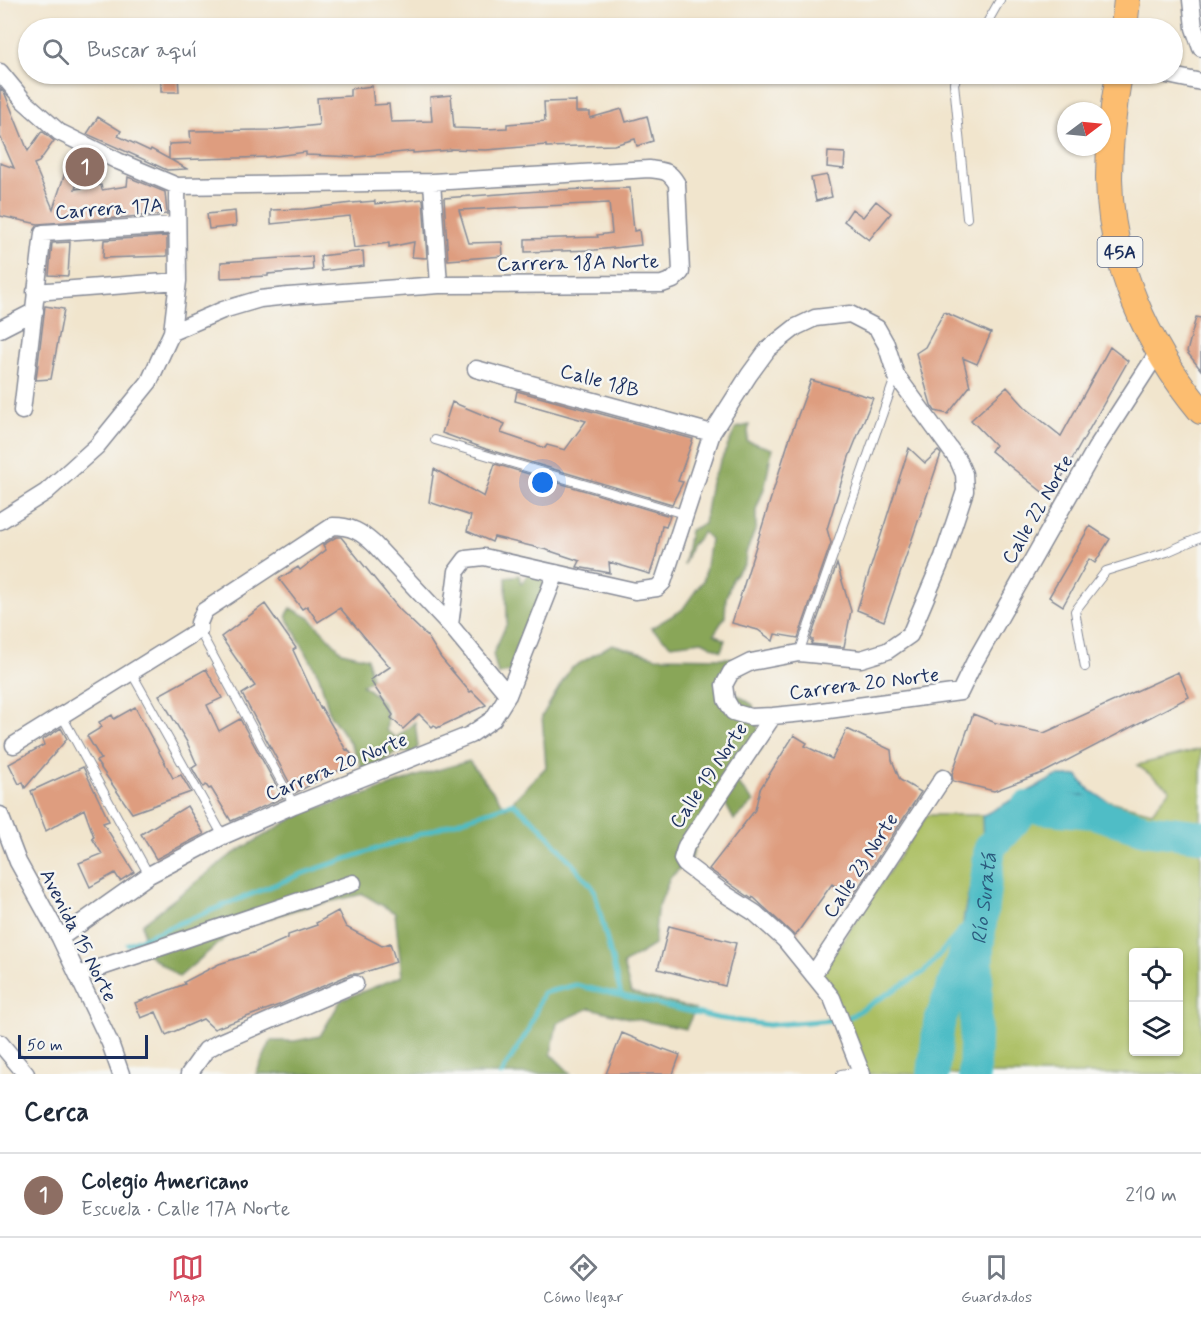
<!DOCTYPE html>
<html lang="es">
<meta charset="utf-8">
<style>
:root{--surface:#fff;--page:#f2f2f3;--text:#1f2937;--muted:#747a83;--line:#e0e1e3;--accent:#d1495b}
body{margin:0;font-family:Mynerve,sans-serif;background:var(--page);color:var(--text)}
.controls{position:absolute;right:18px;bottom:18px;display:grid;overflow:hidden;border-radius:6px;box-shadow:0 2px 4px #0004}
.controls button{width:54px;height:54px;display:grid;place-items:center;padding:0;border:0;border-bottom:2px solid var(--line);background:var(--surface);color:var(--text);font:30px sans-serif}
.compass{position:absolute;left:1057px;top:102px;width:54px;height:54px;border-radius:50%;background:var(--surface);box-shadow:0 2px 4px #0004;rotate:74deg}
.scale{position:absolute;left:18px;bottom:15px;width:130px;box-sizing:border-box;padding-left:6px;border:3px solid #1b2f5e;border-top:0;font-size:16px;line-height:21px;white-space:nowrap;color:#1b2f5e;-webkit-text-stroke:4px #f6f6f2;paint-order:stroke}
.you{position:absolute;left:543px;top:483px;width:21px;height:21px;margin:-15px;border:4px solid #fff;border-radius:50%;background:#1a73e8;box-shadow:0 0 0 9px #1a73e833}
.badge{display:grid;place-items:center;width:39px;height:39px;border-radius:50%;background:var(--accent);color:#fff;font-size:20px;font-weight:700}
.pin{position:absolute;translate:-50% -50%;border:3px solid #fff;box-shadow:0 2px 6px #0006}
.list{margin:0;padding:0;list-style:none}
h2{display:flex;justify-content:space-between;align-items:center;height:78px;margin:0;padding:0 24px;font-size:26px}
h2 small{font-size:20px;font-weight:400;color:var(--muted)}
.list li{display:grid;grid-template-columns:39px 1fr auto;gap:18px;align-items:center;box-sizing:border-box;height:84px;padding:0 24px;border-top:2px solid var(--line)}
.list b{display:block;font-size:22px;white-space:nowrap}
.list p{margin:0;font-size:20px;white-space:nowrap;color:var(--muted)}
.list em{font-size:20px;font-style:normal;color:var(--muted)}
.icon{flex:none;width:33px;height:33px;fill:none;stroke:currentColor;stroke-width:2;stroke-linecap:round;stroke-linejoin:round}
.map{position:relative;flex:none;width:1201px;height:1074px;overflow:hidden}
.search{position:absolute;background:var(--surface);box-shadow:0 2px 4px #0004;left:18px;right:18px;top:18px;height:66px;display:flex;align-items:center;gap:15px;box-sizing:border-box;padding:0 21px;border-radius:33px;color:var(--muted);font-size:22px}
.sheet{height:162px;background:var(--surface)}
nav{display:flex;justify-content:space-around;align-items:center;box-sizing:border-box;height:84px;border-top:2px solid var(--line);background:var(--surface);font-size:16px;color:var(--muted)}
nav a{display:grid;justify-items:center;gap:3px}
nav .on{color:var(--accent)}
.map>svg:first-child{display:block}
.green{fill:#acbf63;stroke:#647760;stroke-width:1.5;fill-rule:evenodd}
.forest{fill:#89a659;stroke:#526a5c;stroke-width:1.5}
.water{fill:#4fbdc6;stroke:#357692;stroke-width:1.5}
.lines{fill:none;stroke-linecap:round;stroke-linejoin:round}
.stream{stroke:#4fbdc6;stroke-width:5}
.river{stroke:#4fbdc6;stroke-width:32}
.building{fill:#de9d7f}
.lane-casing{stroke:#868a96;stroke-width:10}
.street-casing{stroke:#868a96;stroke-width:19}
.primary-casing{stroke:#868a96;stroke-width:28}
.lane{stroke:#fff;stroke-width:8}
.street{stroke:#fff;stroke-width:16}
.primary{stroke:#fcbd6f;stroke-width:26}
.labels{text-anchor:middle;stroke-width:5;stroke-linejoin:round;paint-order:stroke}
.shield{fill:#f6f6f2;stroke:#5d6b8a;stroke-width:1.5}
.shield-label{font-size:18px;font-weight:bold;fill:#1b2f5e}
.street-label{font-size:20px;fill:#1b2f5e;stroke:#f6f6f2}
.water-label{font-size:21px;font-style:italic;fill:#2b5a7d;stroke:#f6f6f2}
</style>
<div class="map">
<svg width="1201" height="1074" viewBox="0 0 1201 1074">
<rect width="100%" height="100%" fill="#f6f6f2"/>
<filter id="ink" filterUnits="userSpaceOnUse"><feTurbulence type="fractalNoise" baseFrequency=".0167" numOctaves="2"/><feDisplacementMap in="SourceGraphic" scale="12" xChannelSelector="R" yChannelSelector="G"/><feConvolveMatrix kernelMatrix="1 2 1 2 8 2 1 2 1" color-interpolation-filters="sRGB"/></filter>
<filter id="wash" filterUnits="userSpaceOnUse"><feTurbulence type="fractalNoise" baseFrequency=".008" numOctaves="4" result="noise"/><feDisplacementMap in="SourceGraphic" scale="24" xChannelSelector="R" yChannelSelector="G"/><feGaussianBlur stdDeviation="1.35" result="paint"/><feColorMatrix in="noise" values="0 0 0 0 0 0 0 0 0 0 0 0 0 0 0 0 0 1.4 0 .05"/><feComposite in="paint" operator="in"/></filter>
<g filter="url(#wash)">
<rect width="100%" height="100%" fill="#f1e5cd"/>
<path class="green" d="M1201,749V1074H862L819,975L927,815H983L1074,792L1152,812L1170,789L1137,765ZM1134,952H1178V1052H1134Z"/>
<path class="forest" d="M749,425L747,441L772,449L765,486L756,510V528L746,553L745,564L733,577L726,598L725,617L714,634L725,640L721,651L702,641L671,645L651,628L682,610L704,579L710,539L703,532L691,546L684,565L690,530L704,524L711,482L736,428Z
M529,573L542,575L545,593L525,648L516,647L515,655L521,657L513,671L498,674L493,654L507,623L506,577L519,575L521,584Z
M291,608L310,618L342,652L367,658L372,679L362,685C379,696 391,708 386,730L396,738L415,722L418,747L413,753C395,750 388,755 377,769H363L350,743L330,715L319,676L286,616Z
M612,644L656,657L729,658L754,664L724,686L753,705L762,748L733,778L754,802L734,820L723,799L701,823L692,857L670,878L657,911L654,945L623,964L631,993L695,1009L686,1029L629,1018L590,1008L557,1023L551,1054L571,1074H256L271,1041H295L320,1036L341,1000L402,976L395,913L363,894L294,910L234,930L179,977L146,953L142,924L231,855L304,812L371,793L420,775L469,761L506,808L546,767L542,716L570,669Z"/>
<path class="water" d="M1057,776H1078C1085,789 1095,793 1107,801C1139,822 1164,826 1201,832V840L1163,835L1138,826L1084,795L1061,796L1011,812L997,828L988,851L982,878L971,906L970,929L981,937L984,959L972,977L971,1074H967L965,1013L967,964L960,950L964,915L971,882L983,845L982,816Z"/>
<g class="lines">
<path class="stream" d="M128,944L304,873L513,803L541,827L594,889L621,995
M501,1074L528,1031L543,993L576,985L717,1018L768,1025L846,1019L924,972L960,931L984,899"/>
<g class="river">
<path d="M933,1074L939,1024L969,940"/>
<path id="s1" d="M974,1074L978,948L990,847L1027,807L1093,813L1145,829L1201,836"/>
</g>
</g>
<g id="blocks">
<path class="building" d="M163,74H178L179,92H161V79H164Z
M372,86L374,105L389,104L391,122L432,121L430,97L451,95L454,128L486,129L507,128V124L545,121L544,102L576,101V112H590V118L622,109L626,122L647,116L653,141L637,146L635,139L614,145L546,147V145L486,150L450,149V150L413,153V151L356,157L306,155V152L268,157L171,160L187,169L167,170L87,134L98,117L121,131L118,136L150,151L151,149L169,159V144L191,143L190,131L270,130L319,125L317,98L350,96V89Z
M0,88L5,94L28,151L42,131L54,141L39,162L34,164L53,209L65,173L79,178L75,189L101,185L102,190L127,186L128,177L165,192L167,214L38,224L0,216V163L14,168L0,136Z
M828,152L845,153L844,169L827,167Z
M827,175L832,197L816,201L811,178Z
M630,188L634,231L639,230L641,245L595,250L525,252V239L598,237L597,235L612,233L609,203L459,210L469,243L502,242L503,256L448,260L444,198L554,190Z
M423,199L427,258L412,257L414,242L389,247V243L354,248L350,216L271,224V210L304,209L352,203L375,201V204Z
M876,201L891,213L869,240L844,221L852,209L863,217Z
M235,211L236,226L209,229L207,214Z
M167,236V256L103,258L104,240Z
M70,242L68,276L49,275L52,243Z
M363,251L364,266L322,271L320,256Z
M312,256L313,270L268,274V276L221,278V262Z
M45,306L64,309L51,379L36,380Z
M944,312L991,333L977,364L963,358L970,386L948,414L935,411L931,405L916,353L925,347Z
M1196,317L1201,318V370L1187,352Z
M1110,347L1128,361L1050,498L991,451L995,445L971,420L1007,387L1026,408L1061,436Z
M811,380L873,398L849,457L827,529L831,543L798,638L775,634L773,641L758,630L732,623L790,437Z
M517,391L693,439L678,481L683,482L672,504L486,449L442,433L452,402L505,424L501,433L545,448L547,445L565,450L586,421L515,401Z
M909,448L925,463L938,451L941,454L884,621L857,610Z
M495,464L670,516L666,527L662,526L656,556L650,574L609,562L610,573L577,567L580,561L547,550L494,537L492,542L467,531L471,516L429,502L434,469L484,497Z
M1090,526L1110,539L1095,563L1089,559L1063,606L1049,597Z
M336,537H341L399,609L428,637L441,658L470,692L472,691L486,705L437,728L434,725L432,727L419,714L403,729L391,718L393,715L370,680L390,667L340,608L318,622L307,606L302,609L279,579L298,567L300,570L326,550L323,545Z
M837,564L851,611L844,647L811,644L813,640H810Z
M265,604L296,648L293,650L320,708L321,707L346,750L348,749L356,762L340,772L339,770L295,793L242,694L255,686L221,637Z
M206,669L222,698L207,705L219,731L240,719L283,798L231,821L211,788L209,789L206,785L203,787L192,768L197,765L187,742L159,695Z
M1178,672L1189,697L1045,772L994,791L953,781L952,774L973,714L996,723L1044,733Z
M135,707L173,778L181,775L191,792L132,813L96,761L101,759L87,736L102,727L99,722L112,715L114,719Z
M61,728L67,739L25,788L23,782L19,784L9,764L44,745L42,740Z
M847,729L891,750L892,760L900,780L921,792L852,897L832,884L795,936L753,897L752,899L709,869L755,810L760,789L794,735L807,743L805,746L832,759Z
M83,767L109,821L103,823L134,872L120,881L115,873L90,887L79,863L102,854L92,838L94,837L84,809L46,831L31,791Z
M187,806L204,834L156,859L141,834Z
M338,911L346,927L382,946L390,943L396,962L359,974H351L279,1005L214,1029L203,1019L166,1035L156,1012L141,1018L135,1003L185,984L184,982L219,964L256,952L288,938V935L317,925L316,923Z
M669,926L736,943L725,986L658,969Z
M622,1033L663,1050L664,1049L680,1055L673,1074H606Z"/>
</g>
</g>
<g filter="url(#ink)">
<use href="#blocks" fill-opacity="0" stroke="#868a96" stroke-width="1.5"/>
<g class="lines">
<defs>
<path id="lane" d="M984,28L1000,0
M959,74L954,83L967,218
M435,440L684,514
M199,630L294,805
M799,653L896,375
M1085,667L1075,611L1106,571L1167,552L1201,537
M131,672L223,836
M62,716L149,875
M841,1074L861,1071"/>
<path id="street" d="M1191,0L1194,28L1201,48
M0,72L24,101L59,132L118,161L177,186L432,182L649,169C664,171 669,170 677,184L681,272L673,280L662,284L439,285L288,296L260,299L223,310L172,332
M1163,74L1201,82
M432,182L439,285
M35,292L178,281
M0,329L35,311
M476,369L712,433
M22,411L43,233L177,225
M0,521L46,492L97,446L149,382L172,332L178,281L177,186
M450,625L457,571L466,559L484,557L635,591L657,588L663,582L712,433L749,375L768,349L796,327L815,318L850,314L877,328L886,344L896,375L958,460L964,474L965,491L943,557L910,635L887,651L861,659L799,653L751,662L731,672L724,685L726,700L733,712L750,717L773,716L814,712L960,692L974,663L1096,448L1158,352
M773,716L686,846L682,859L685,864L725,894L755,913L785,940L832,998L862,1074
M14,745L199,630V623L204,611L333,526C351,526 361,532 374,544L450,625L508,695
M0,815L18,862L60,938L110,1043L121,1074
M60,938L149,875L223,836L294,805L470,735L493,719L508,695L556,573
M78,975L353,883
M813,975L943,778
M0,1043L26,1074
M189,1074L206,1050L220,1042L355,984"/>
<path id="primary" d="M1124,28L1127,0
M1119,74C1113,108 1109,143 1109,178C1110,264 1147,346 1201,411"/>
</defs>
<use href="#lane" class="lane-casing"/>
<use href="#street" class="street-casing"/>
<use href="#primary" class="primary-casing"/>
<use href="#lane" class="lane"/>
<use href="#street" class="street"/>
<use href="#primary" class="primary"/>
</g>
</g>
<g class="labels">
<rect class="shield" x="1097.5" y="237" width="45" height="30" rx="4.5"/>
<g class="shield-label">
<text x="1120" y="258">45A</text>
</g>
<g class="street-label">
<text transform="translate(109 208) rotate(-4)" y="7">Carrera 17A</text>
<text transform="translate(578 262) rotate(-1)" y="7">Carrera 18A Norte</text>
<text transform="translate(600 380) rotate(15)" y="7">Calle 18B</text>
<text transform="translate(1037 509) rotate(-60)" y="7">Calle 22 Norte</text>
<text transform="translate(864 683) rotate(-7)" y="7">Carrera 20 Norte</text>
<text transform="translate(336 766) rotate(-22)" y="7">Carrera 20 Norte</text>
<text transform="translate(708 775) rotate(-56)" y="7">Calle 19 Norte</text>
<text transform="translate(860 865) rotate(-57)" y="7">Calle 23 Norte</text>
<text transform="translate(79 935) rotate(63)" y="7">Avenida 15 Norte</text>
</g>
<g class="water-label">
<text dy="7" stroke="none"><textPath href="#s1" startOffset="176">Río Suratá</textPath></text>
</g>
</g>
</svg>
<div class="controls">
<button><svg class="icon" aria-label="locate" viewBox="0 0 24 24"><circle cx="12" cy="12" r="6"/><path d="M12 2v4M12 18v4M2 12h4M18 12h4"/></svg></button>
<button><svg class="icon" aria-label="layers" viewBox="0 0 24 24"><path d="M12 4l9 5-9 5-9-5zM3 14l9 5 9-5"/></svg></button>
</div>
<svg class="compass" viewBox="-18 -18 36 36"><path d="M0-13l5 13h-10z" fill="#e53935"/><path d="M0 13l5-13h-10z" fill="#747a83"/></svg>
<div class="scale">50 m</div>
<div class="you"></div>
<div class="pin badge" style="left:85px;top:167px;background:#8d6e63">1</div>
<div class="search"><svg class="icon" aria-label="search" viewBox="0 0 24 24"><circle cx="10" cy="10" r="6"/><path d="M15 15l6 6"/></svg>Buscar aquí</div>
</div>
<section class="sheet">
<h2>Cerca<small></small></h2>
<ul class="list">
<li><span class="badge" style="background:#8d6e63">1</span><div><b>Colegio Americano</b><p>Escuela · Calle 17A Norte</p></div><em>210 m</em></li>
</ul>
</section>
<nav>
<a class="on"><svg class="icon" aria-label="map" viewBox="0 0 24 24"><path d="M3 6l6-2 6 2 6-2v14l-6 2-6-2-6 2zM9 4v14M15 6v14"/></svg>Mapa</a>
<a><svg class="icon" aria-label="directions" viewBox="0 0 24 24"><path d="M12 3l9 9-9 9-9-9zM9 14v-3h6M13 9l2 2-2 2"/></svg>Cómo llegar</a>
<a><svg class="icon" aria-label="saved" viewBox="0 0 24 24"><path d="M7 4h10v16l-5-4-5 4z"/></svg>Guardados</a>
</nav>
